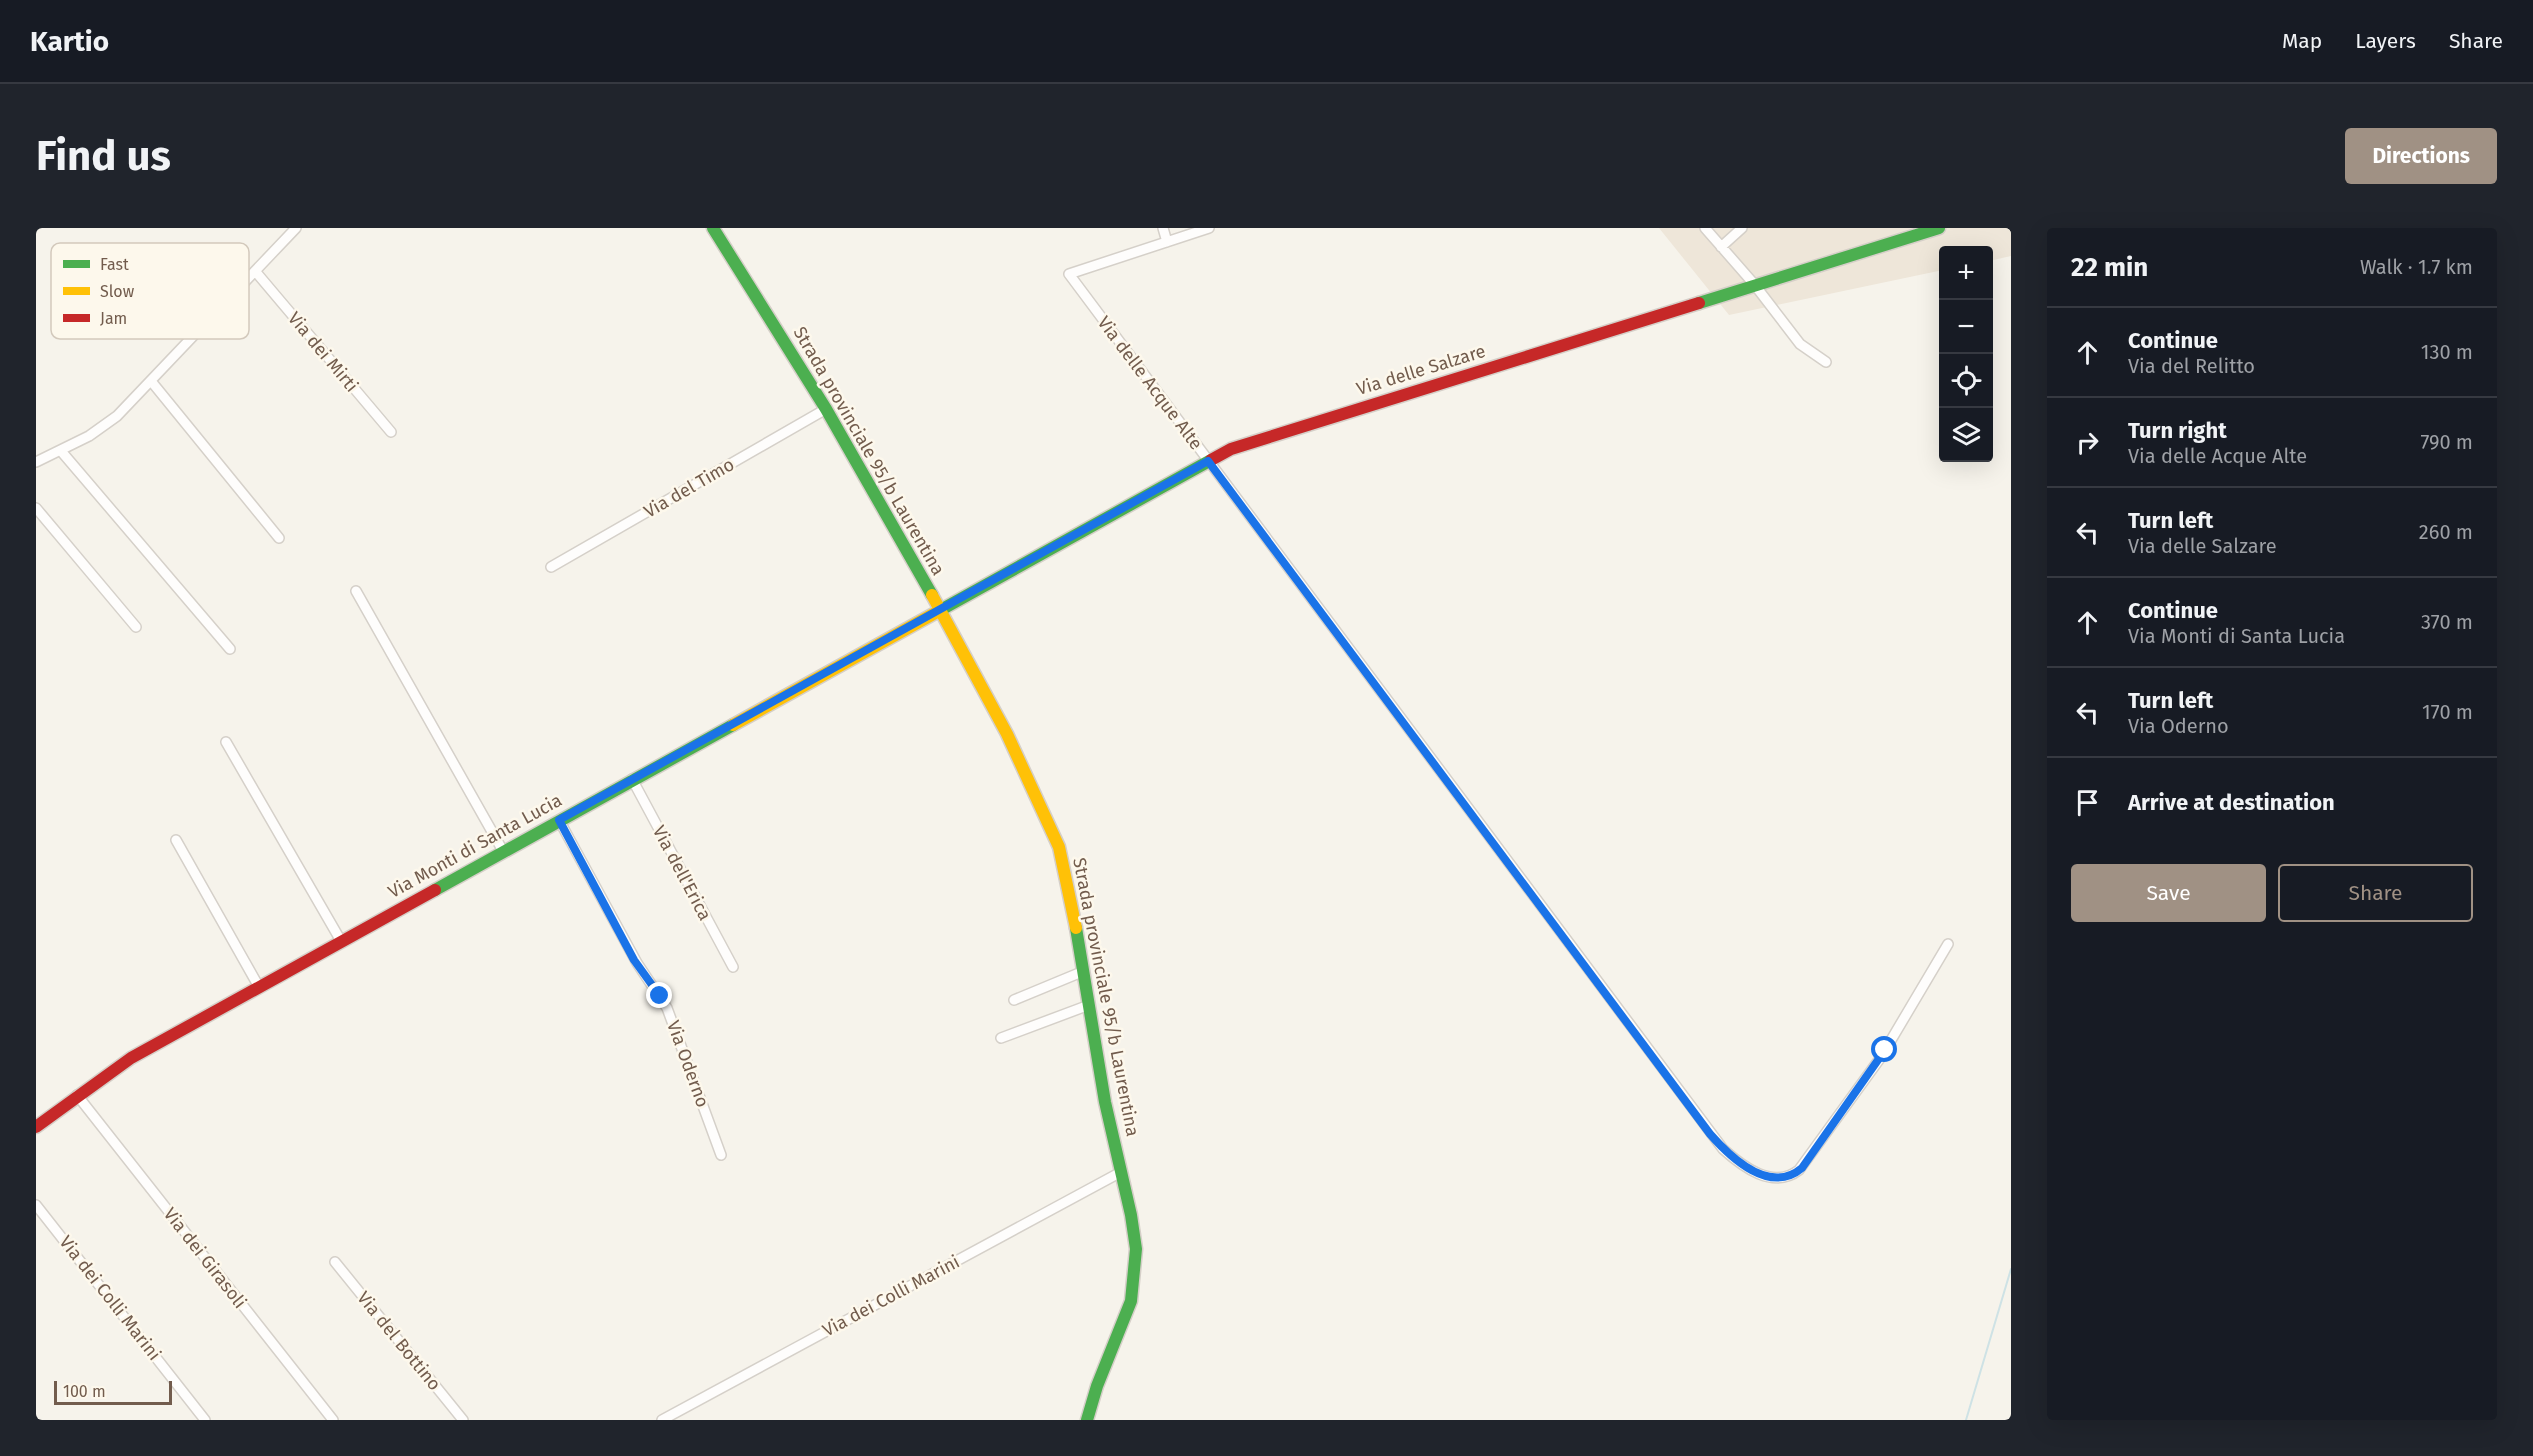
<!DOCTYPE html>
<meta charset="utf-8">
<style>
:root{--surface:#171b24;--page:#20242c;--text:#f1f3f6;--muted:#9ea1a6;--line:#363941;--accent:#a09184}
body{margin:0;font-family:"Fira Sans",sans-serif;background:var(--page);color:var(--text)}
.controls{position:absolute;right:18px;top:18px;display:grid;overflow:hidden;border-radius:6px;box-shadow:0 6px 24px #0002}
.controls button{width:54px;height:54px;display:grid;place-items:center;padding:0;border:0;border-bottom:2px solid var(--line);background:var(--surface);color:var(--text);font:30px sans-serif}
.scale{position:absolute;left:18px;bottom:15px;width:118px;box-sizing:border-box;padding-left:6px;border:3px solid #725c4d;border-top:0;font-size:16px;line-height:21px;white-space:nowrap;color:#725c4d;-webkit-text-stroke:4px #fdf8ec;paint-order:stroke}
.stop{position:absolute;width:18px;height:18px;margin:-14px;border:4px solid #1a73e8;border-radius:50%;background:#fff}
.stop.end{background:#1a73e8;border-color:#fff;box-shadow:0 2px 6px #0008}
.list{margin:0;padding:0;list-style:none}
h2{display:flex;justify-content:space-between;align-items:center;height:78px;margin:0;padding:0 24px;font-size:26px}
h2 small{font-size:20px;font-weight:400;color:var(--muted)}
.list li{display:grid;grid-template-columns:39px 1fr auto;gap:18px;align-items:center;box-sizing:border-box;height:90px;padding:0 24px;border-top:2px solid var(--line)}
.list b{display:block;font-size:22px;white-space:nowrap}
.list p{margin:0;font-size:20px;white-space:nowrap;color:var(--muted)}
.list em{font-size:20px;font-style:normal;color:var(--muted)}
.actions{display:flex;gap:12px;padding:18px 24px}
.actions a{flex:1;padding:14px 0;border:2px solid var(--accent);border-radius:6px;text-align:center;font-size:21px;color:var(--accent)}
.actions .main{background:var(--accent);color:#fff}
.icon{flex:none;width:33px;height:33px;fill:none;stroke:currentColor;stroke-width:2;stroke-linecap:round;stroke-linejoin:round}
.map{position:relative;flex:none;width:1975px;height:1192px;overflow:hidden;border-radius:6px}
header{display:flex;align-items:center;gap:36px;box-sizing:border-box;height:84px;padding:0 30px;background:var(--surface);border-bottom:2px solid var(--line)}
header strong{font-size:28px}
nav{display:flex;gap:33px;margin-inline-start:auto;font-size:21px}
.intro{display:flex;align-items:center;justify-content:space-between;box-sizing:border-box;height:144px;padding:0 36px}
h1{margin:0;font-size:42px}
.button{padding:15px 27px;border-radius:6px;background:var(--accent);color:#fff;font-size:21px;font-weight:700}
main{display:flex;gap:36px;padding:0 36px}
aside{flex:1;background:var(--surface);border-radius:6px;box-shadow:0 6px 24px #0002}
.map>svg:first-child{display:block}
.residential{fill:#eee6d9}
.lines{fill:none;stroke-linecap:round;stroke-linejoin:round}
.stream{stroke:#cee2e5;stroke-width:2}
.street-casing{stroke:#d5d0c9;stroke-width:12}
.fast-casing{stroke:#d5cfc8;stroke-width:15}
.slow-casing{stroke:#d5cfc8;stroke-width:15}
.jam-casing{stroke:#d5cfc8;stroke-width:15}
.street{stroke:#fefdfc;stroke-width:9}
.fast{stroke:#4caf50;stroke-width:12}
.slow{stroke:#ffc107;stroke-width:12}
.jam{stroke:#c62828;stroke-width:12}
.route{stroke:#1a73e8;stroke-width:8}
.labels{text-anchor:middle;stroke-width:5;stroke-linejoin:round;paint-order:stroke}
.street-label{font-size:18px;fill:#725c4d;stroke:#fdf8ec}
.key{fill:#fdf8ec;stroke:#d3c9bc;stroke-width:1.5}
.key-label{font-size:16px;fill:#725c4d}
</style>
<header>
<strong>Kartio</strong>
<nav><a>Map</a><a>Layers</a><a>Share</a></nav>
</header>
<div class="intro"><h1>Find us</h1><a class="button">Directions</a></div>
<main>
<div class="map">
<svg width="1975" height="1192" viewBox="0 0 1975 1192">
<rect width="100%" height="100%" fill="#f6f3eb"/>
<path class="residential" d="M1623,0H1975V28L1953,33L1952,22H1908L1907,42L1693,87Z"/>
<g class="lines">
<path class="stream" d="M1930,1192L1975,1041"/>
<defs>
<path id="street" d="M1127,0L1131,14
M1173,0L1033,46L1687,921C1707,939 1737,962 1763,942L1845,829L1912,716
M1669,0L1718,56L1764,116L1790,134
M1685,19L1706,0
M219,43L355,204
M115,153L243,310
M25,223L194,421
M0,234L53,208L81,188L260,0
M0,280L100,399
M515,339L790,181
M320,363L467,623
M190,514L305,713
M596,551L697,739
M523,592L601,735L631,780L685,927
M140,612L223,759
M978,772L1048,743
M965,810L1053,777
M41,867L297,1192
M0,977L169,1192
M299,1034L427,1192
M626,1192L1085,944"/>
<path id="fast" d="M677,0L790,181L896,367
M1663,75L1903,0
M901,384L1175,232
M399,662L697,497
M1040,700L1069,874L1095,987L1100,1021L1095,1073L1061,1158L1051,1192"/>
<path id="slow" d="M896,367L971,506L1023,619L1040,700
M697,497L901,384"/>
<path id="jam" d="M1175,232L1195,221L1663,75
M0,899L95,830L399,662"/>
</defs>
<use href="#street" class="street-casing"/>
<use href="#fast" class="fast-casing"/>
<use href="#slow" class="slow-casing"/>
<use href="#jam" class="jam-casing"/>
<use href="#street" class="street"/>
<use href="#fast" class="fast"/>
<use href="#slow" class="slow"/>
<use href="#jam" class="jam"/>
</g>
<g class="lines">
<path class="route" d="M624,768L598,732L523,592L1172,233L1674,906C1695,930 1734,967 1766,940L1849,822"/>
</g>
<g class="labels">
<g class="street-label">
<text transform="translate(287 124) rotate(50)" y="6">Via dei Mirti</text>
<text transform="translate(1385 142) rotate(-17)" y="6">Via delle Salzare</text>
<text transform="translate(1114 155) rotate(53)" y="6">Via delle Acque Alte</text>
<text transform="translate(833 223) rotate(60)" y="6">Strada provinciale 95/b Laurentina</text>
<text transform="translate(653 260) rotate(-30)" y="6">Via del Timo</text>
<text transform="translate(439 618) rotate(-29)" y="6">Via Monti di Santa Lucia</text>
<text transform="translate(646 645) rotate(62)" y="6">Via dell'Erica</text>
<text transform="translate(1070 769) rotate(79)" y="6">Strada provinciale 95/b Laurentina</text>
<text transform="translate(652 836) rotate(70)" y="6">Via Oderno</text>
<text transform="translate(169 1030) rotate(52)" y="6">Via dei Girasoli</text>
<text transform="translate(855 1068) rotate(-28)" y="6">Via dei Colli Marini</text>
<text transform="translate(74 1070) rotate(52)" y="6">Via dei Colli Marini</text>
<text transform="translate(363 1113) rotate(51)" y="6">Via del Bottino</text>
</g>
</g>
<rect x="15" y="15" width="198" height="96" rx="9" class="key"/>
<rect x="27" y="32" width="27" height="8" fill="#4caf50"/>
<rect x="27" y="59" width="27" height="8" fill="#ffc107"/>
<rect x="27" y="86" width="27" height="8" fill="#c62828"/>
<g class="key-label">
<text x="64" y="42">Fast</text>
<text x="64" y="69">Slow</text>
<text x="64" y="96">Jam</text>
</g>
</svg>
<div class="controls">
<button>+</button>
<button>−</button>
<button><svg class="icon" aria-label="locate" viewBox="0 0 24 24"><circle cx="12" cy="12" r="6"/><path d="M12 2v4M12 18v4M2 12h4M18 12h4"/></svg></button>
<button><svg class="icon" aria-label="layers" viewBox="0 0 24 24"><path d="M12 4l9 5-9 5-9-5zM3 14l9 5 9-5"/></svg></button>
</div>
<div class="scale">100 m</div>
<div class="stop" style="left:1849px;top:822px"></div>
<div class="stop end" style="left:624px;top:768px"></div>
</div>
<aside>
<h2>22 min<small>Walk · 1.7 km</small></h2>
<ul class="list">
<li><svg class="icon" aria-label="ahead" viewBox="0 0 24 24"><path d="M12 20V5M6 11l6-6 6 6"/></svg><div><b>Continue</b><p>Via del Relitto</p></div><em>130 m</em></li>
<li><svg class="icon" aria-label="right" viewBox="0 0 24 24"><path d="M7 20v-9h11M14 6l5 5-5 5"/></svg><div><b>Turn right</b><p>Via delle Acque Alte</p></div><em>790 m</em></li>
<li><svg class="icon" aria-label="left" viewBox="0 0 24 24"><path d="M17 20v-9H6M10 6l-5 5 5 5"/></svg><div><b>Turn left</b><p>Via delle Salzare</p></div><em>260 m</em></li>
<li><svg class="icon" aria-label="ahead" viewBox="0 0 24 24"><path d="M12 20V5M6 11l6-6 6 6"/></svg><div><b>Continue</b><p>Via Monti di Santa Lucia</p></div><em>370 m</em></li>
<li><svg class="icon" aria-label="left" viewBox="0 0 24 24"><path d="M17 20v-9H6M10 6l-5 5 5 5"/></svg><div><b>Turn left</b><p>Via Oderno</p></div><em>170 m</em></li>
<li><svg class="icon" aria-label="arrive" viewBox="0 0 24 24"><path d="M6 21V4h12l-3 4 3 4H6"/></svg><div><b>Arrive at destination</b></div></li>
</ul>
<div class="actions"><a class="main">Save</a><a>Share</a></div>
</aside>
</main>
